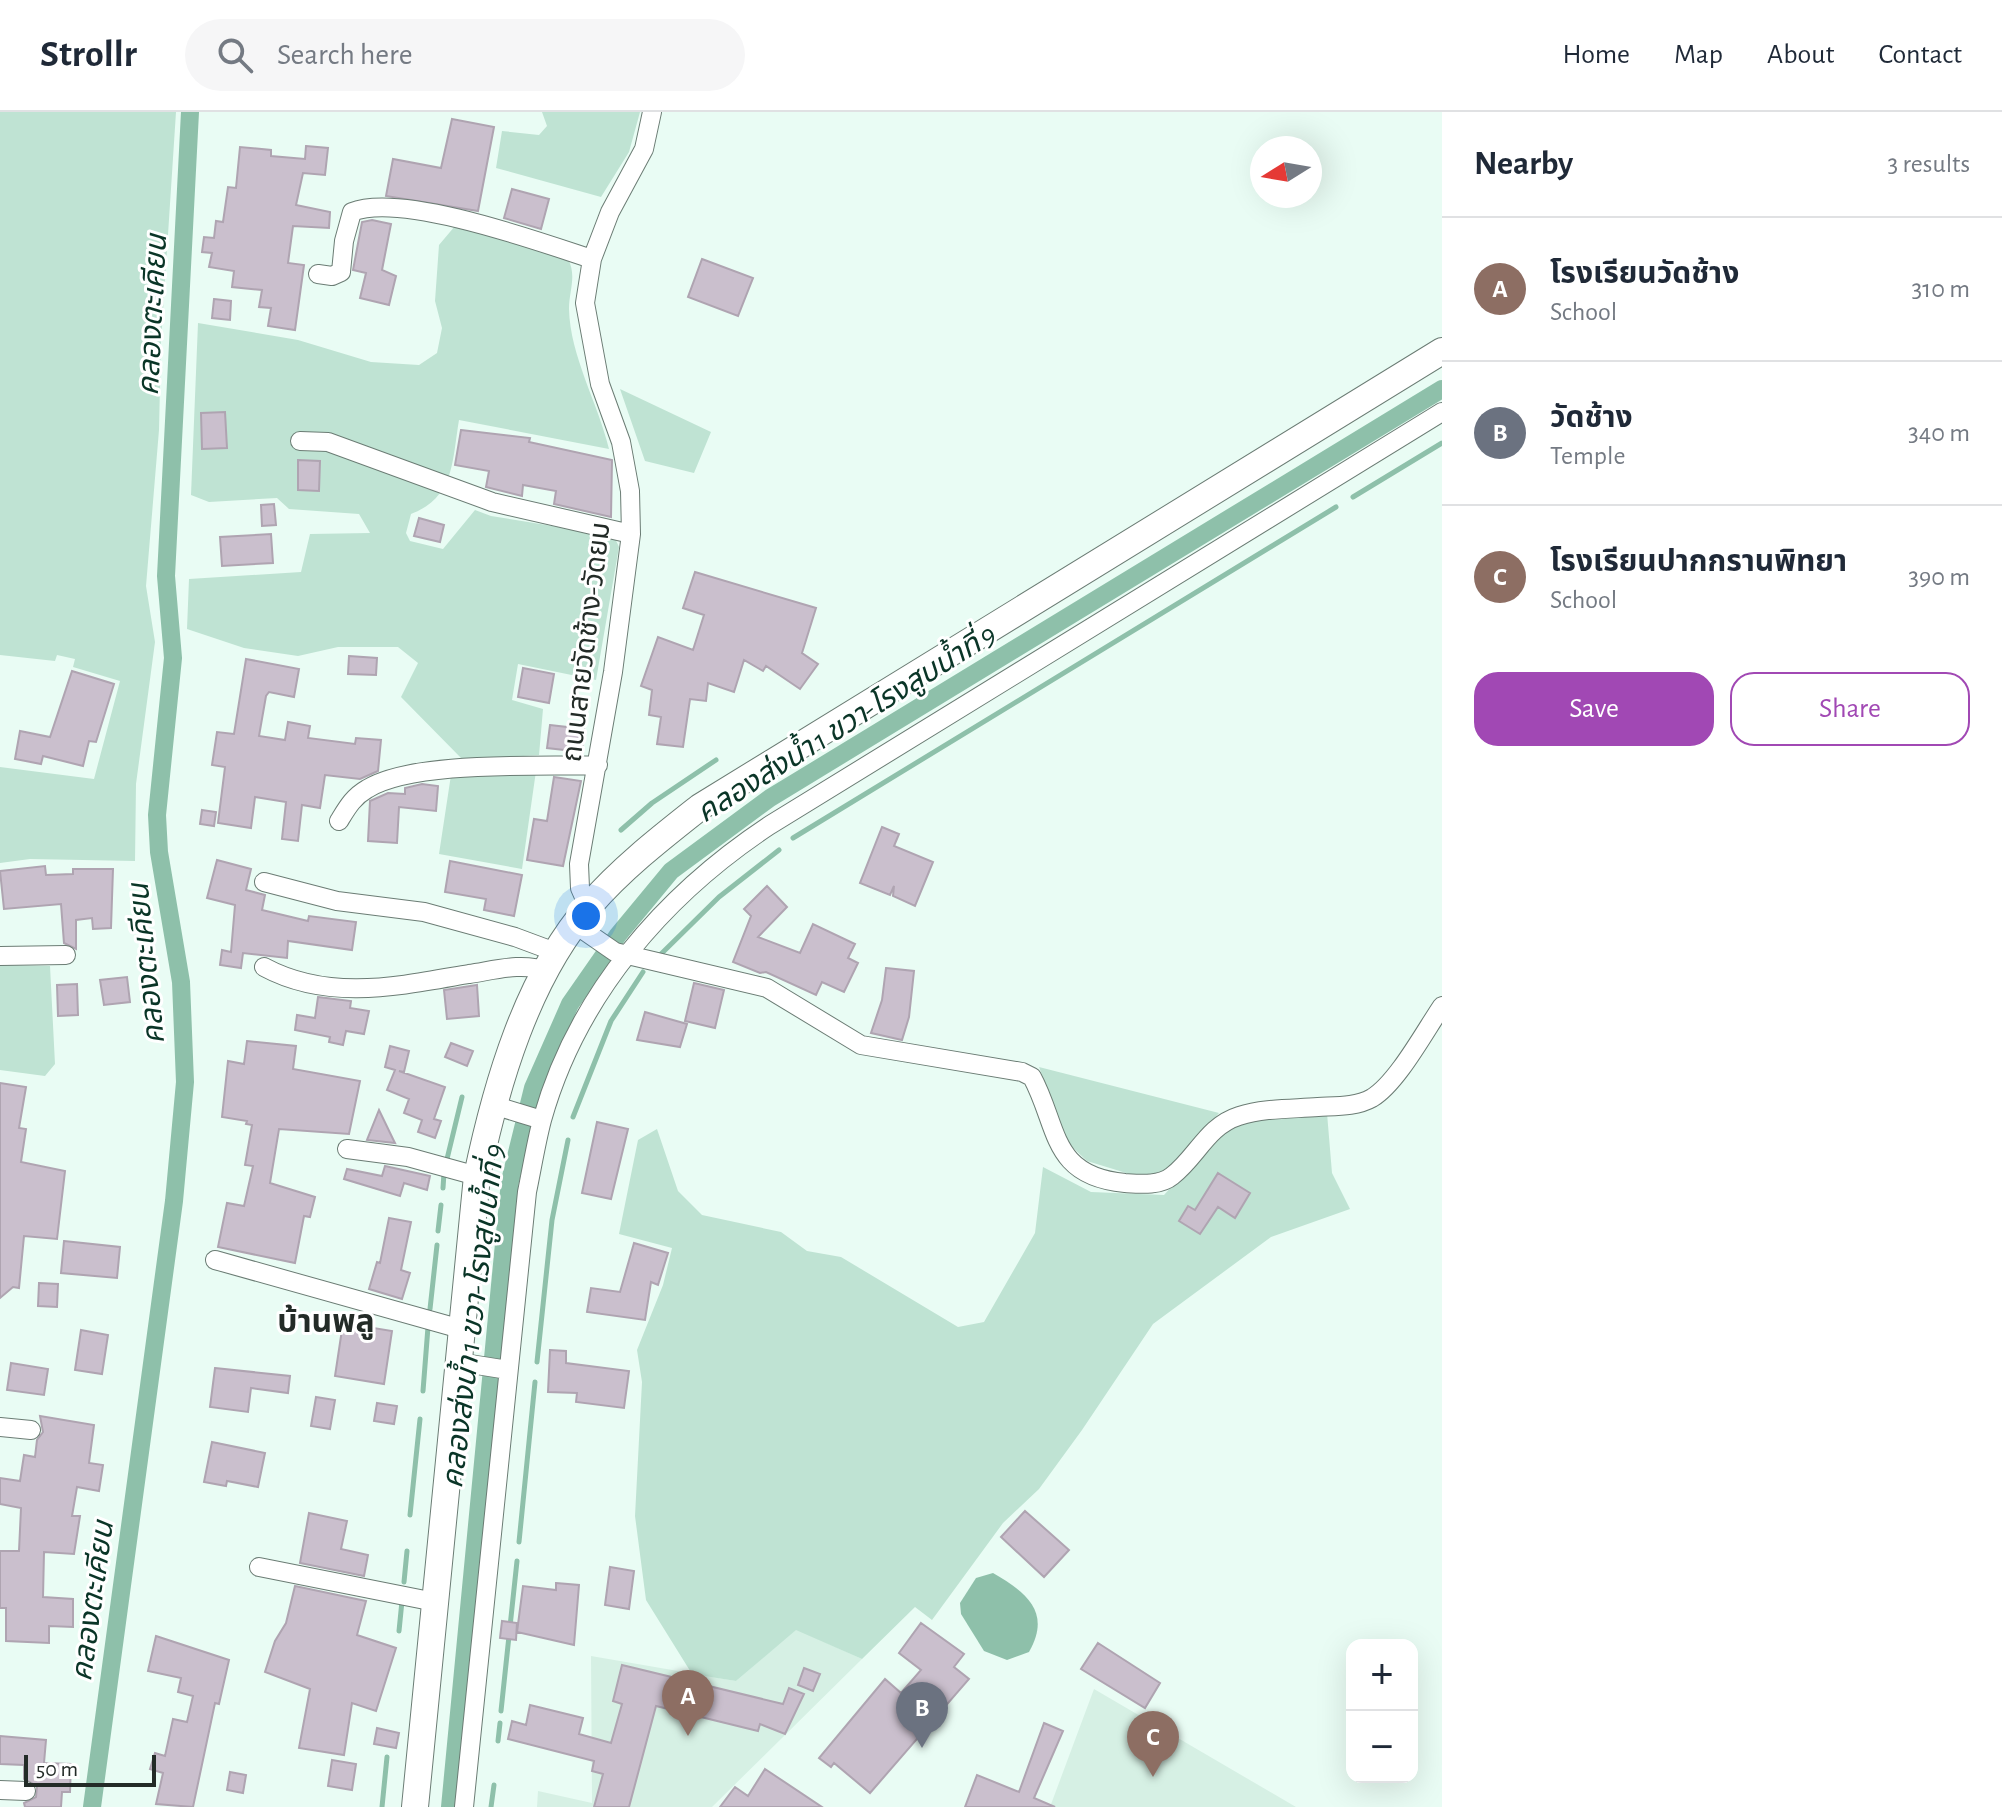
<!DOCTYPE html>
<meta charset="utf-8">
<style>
:root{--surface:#fff;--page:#f6f6f7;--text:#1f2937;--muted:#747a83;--line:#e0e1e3;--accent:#a148b4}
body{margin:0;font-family:"Alegreya Sans","Noto Sans Thai",sans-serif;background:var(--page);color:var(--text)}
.controls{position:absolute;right:24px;bottom:24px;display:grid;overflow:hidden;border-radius:16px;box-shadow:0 8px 32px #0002}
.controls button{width:72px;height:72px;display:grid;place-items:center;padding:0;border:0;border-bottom:2px solid var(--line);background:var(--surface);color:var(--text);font:40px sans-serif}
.compass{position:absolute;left:1250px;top:24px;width:72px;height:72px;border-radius:50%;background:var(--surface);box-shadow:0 8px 32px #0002;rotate:259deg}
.scale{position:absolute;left:24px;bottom:20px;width:132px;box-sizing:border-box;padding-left:8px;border:4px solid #232b27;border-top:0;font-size:22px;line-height:28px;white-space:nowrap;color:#232b27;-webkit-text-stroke:6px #fff;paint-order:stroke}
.you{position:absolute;left:586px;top:804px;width:28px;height:28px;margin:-20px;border:6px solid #fff;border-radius:50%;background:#1a73e8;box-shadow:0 0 0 12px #1a73e833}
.badge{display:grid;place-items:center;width:52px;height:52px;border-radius:50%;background:var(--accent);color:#fff;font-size:26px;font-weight:700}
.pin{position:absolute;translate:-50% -66px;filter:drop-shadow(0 2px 4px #0008)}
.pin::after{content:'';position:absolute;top:42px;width:28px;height:24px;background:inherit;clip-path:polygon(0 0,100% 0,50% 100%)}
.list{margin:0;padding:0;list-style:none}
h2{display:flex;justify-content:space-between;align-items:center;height:104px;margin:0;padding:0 32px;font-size:34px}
h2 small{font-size:26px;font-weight:400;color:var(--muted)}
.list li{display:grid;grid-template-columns:52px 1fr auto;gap:24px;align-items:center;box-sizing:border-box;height:144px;padding:0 32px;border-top:2px solid var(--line)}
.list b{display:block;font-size:30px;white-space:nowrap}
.list p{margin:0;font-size:26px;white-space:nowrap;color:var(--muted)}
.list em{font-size:26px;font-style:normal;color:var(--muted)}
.actions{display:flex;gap:16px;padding:24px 32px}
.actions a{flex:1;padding:18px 0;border:2px solid var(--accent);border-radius:24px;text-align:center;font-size:28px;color:var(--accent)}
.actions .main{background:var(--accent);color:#fff}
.icon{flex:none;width:44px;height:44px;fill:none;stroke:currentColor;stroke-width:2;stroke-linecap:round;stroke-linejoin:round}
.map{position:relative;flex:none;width:1442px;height:1695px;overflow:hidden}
header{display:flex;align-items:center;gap:48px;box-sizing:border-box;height:112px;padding:0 40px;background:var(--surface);border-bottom:2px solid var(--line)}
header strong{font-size:38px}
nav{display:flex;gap:44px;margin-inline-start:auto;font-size:28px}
.search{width:560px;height:72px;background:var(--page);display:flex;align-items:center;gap:20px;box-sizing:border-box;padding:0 28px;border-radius:44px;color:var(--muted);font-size:30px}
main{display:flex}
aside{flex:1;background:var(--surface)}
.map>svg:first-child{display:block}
.built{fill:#d6f0e4}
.green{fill:#bfe3d3}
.water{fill:#8ec0aa}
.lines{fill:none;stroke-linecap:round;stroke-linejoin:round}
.stream{stroke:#8ec0aa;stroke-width:5}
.canal{stroke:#8ec0aa;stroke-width:18}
.building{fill:#cabfcd;stroke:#afa4b1;stroke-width:2}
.minor-casing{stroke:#6b7c74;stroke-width:20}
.secondary-casing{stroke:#6b7c74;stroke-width:28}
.minor{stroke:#fff;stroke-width:18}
.secondary{stroke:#fff;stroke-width:26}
.labels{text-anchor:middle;stroke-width:6;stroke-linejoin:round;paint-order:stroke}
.street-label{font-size:28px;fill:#232b27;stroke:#fff}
.water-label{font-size:30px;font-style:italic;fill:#0a3527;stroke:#fff}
.quarter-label{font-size:32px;font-weight:bold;fill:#232b27;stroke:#fff}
</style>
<header>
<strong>Strollr</strong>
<div class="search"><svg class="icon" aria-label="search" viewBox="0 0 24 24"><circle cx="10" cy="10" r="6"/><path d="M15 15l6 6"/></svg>Search here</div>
<nav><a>Home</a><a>Map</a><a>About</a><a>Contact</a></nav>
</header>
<main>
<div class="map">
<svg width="1442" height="1695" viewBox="0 0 1442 1695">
<rect width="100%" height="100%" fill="#e9fcf4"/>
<path class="built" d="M796,1517L862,1547L712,1695H537L538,1679L592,1691L591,1544L736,1569Z
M1094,1577L1296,1695H1050Z"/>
<path class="green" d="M0,0H176L161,230L159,318L146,474L155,530L136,672L135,749L30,747L0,751V655L94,667L120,569L73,555L75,547L57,543L55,549L0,543Z
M542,0H640L629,40L601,85L496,56L502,19L539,23L547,14Z
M455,114L491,122L568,147C577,164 569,179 569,197C570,244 598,291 609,337L459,308C452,349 455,385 411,402L406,421L410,429L443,437L475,398L491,404L614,424L619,435L596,568L518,552L512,588L543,597L539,643L463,648L401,585L418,551L398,535H338L298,544L244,536L187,517L189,467L301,460L310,422L370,421L359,402L289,397L277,386L209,390L191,383L198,211L298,228L371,250L419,253L437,241L442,216L435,189L439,133Z
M620,277L711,320L694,361L645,349Z
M536,659L522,757L439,742L451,663Z
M0,853L50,854L55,952L45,964L0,958Z
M1039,955L1219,1001L1167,1059L1136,1064L1087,1049L1067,1030Z
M1327,1001L1332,1061L1350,1097L1271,1125L1153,1212L1082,1318L1039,1377L1003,1411L932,1508L915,1495L862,1547L796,1518L736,1569L692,1562L646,1488L635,1404L642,1270L637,1238L663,1173L672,1136L619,1122L638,1028L657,1017L678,1079L702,1103L781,1120L807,1139L841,1145L958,1215L984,1210L1035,1121L1043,1055L1091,1080L1164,1083L1223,1018L1252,1006Z"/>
<path class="water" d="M993,1461C1026,1480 1052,1500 1029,1540L1007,1548L984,1539L961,1502L960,1491L976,1466Z"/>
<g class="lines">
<path class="stream" d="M1353,385L1442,331
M621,718L652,691L716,648
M793,726L1336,395
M660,843L719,785L779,738
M573,1005L611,909L643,860
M447,1047L462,985
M443,1076L444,1061
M438,1119L441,1093
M430,1197L437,1133
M537,1250L552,1108L568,1028
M423,1279L428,1215
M410,1403L420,1307
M519,1430L535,1270
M404,1470L407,1439
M399,1519L402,1489
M501,1599L517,1449
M498,1629L500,1611
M382,1695L387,1645
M491,1695L494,1673"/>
<path class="canal" d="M92,1695L174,1089L185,970L181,870L159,740L157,703L173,546L166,464L190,0
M450,1695L510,1069L533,976L570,892L618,823L671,759L770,686L1442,277"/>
</g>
<path class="building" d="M452,7L494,15L478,99L386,84L393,47L441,56Z
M306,34L328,36L325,63L303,61L296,93L330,100L329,116L293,114L288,151L304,153L295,218L268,214L271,196L259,195L262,178L232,175L234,159L209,155L212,141L202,140L204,125L214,126L216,109L223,110L228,75L236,76L240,35L271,38V44L305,47Z
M512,77L549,87L541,117L504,106Z
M372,108L391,112L382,158L396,164L389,193L360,186L366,161L353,158L362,110Z
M702,147L753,166L738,204L688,185Z
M214,187L231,189L230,208L212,206Z
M225,300L227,336L202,337L201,301Z
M461,318L530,326L529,330L612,348L611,405L554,392L556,379L523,373L522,384L486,375L489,359L455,353Z
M298,348L320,349L319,379L298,378Z
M274,392L276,413L262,414L261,393Z
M419,406L444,413L440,430L414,424Z
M271,422L273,451L222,454L220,425Z
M695,460L816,496L802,541L818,552L800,577L766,554L763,559L744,548L734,580L708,571L706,589L690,587L683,635L657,632L661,605L649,603L652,578L641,574L658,525L693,538L704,503L683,496Z
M349,544L377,546L376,563L348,562Z
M246,547L299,557L294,585L269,580L266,584L259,624L285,628L288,610L310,614L308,626L355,632L356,626L381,628L378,659L360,667L325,663L320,696L302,693L298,729L282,727L286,690L255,685L251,716L218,711L225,655L212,653L217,620L234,622Z
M523,556L554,562L549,591L518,585Z
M72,559L114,572L96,630L89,629L83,654L43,644L41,652L15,647L20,619L50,625Z
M550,613L584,617L582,640L547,636Z
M554,665L581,669L563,754L527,748L534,707L547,709Z
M422,672L438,674L436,699L399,695L397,731L368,729L370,689L388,681L405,682V676Z
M202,698L216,700L214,714L200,712Z
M882,715L899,722L894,734L933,750L915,794L893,784L894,774L890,783L860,771Z
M217,748L251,757L246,778L265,783L262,798L308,809L309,804L356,810L352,838L288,829L287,846L243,841L241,856L220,853L222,838L231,840L235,793L207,786Z
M450,749L522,763L514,804L484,798L486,787L445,780Z
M45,754L46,763L73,762V757H113L111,816L93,817L92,806L76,808V837L64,831L61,792L4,797L0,759Z
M767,774L787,795L758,825L800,841L813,812L855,832L848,846L858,851L844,880L822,870L816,883L766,860L760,861L733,850L751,804L744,797Z
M886,856L914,859L909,905L902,928L871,921L882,888Z
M127,865L130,890L104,893L100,868Z
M694,871L724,878L715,916L685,909Z
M77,872L78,903L58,904L57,873Z
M477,873L479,904L447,907L444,878Z
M318,885L351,889L350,896L369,899L364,922L346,919L343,933L329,930L330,925L295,918L297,903L315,906Z
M645,900L687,912L680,935L637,928Z
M247,929L296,934L293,957L360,969L349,1022L279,1017L270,1071L315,1085L310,1105L304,1104L295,1151L218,1135L227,1091L244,1094L253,1054L245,1053L252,1013L246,1012L247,1009L222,1005L228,949L244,952Z
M451,931L473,939L467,954L445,945Z
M390,934L409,939L404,960L399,959L445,975L434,1007L441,1009L435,1026L418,1020L422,1008L404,1001L409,987L387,978L395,958L385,955Z
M0,971L26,975L19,1016L26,1017L21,1050L65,1059L57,1127L24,1124L19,1176L13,1175L0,1186Z
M379,998L393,1027L395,1031L367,1028Z
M597,1010L628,1017L611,1087L582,1081Z
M385,1054L430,1064L427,1078L404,1071L400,1084L344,1067L347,1057L382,1064Z
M1218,1061L1250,1081L1235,1106L1218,1095L1200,1122L1179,1109L1188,1094L1195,1098Z
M389,1106L411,1110L401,1158L410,1161L402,1187L369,1177L377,1150L380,1151Z
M64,1129L120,1135L117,1166L61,1161Z
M634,1131L668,1141L658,1173L651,1170L645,1208L587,1200L591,1176L620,1180Z
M39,1171L58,1172L57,1195L38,1194Z
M343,1211L392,1219L384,1272L335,1264Z
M81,1218L108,1223L102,1262L75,1258Z
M550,1238L566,1239V1251L629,1259L624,1296L576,1290L577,1281L548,1280Z
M11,1251L48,1257L44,1283L7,1278Z
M215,1256L290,1264L288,1281L251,1276L248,1300L210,1295Z
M316,1285L335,1288L330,1317L311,1314Z
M377,1291L397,1294L394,1312L374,1309Z
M40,1304L94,1313L89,1351L103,1353L99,1379L77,1375L72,1404H80L74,1442L44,1440L43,1485L73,1487V1515L49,1514V1531L6,1529V1496H0V1439H19L21,1396L0,1392V1366L20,1369L24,1343L35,1345L37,1328L43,1320Z
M212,1330L265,1341L258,1375L227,1369L226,1374L204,1370Z
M1025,1399L1069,1438L1044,1465L1001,1425Z
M309,1401L347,1409L341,1437L368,1443L364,1464L300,1451Z
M610,1455L634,1459L629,1497L605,1493Z
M556,1471L579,1473L574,1533L517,1520L523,1474L556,1478Z
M295,1474L366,1489L357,1523L396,1536L376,1599L352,1591L344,1643L299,1636L310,1577L265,1560L275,1529L286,1511Z
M502,1509L517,1511L516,1528L500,1526Z
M921,1511L964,1542L954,1555L969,1567L870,1681L834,1651L831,1655L819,1646L885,1567L901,1581L921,1558L899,1541Z
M156,1524L229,1548L219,1592L215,1591L193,1695L156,1692L163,1661L150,1657L155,1641L165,1644L173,1607L187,1610L193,1584L178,1580L181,1566L148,1559Z
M1098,1531L1160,1571L1145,1596L1081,1557Z
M622,1553L783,1592L789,1576L804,1582L785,1622L760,1612L758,1619L656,1594L629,1695H594L603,1662L592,1659L594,1649L508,1627L512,1609L526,1613L530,1593L583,1606L579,1622L611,1631L622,1592L613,1589Z
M804,1556L820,1562L813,1579L798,1573Z
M1044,1611L1063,1619L1034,1686L1055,1695H965L977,1663L1019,1680Z
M377,1616L399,1621L396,1636L374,1632Z
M0,1624L46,1628L44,1651L71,1652L70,1680H62L61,1695H25L24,1691L36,1685L37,1674L24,1667V1653L0,1652Z
M332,1648L356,1652L352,1678L328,1674Z
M765,1657L822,1695H720L735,1675L748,1684Z
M230,1660L246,1663L243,1681L227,1678Z"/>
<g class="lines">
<defs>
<path id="minor" d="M318,162L332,164L341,160L344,129L352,100C401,80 540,130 592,147
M300,329L328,330L492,390L631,422
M339,709C347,696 353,685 367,677C414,648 540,655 598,653
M264,770L337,789L424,800L515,825L558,841
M588,794L580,776L579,752L613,560L631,422L630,379L621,330L600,272L585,191L592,147L610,100L644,37L652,0
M576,813L615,840L767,876L861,933L1022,960L1032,965C1059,1015 1050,1064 1125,1071C1140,1072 1160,1074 1172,1064C1197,1045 1207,1014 1239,1004C1264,996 1292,997 1318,995C1336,994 1356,995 1372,986C1397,971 1425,919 1442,894
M0,844L66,843
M264,855C329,890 399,874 469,862C496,858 521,850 548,859
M493,993L542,1008
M347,1037L408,1045L477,1064
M215,1148L461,1217
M458,1250L508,1258
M0,1315L31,1318
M259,1455L435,1490
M0,1678L26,1679
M464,1695L527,1080C532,1056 536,1031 542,1008C577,883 664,783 770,713L1442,300"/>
<path id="secondary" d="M415,1695L477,1064C496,973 527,865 590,793C622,756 662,725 700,695L1442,239"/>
</defs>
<use href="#minor" class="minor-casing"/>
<use href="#secondary" class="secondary-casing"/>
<use href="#minor" class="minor"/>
<use href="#secondary" class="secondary"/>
</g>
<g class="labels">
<g class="street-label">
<text transform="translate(585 530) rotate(-83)" y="10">ถนนสายวัดช้าง-วัดยม</text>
</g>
<g class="water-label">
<text transform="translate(152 203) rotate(-87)" y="10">คลองตะเคียน</text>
<text transform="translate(846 611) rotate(-32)" y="10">คลองส่งน้ำ 1 ขวา-โรงสูบน้ำที่ 9</text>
<text transform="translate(146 852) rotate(-96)" y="10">คลองตะเคียน</text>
<text transform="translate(473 1204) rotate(-83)" y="10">คลองส่งน้ำ 1 ขวา-โรงสูบน้ำที่ 9</text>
<text transform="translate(92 1489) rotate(-82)" y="10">คลองตะเคียน</text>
</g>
<g class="quarter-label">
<text x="326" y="1220">บ้านพลู</text>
</g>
</g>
</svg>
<div class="controls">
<button>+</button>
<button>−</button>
</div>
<svg class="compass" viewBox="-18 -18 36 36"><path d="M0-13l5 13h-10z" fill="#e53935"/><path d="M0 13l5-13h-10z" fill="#747a83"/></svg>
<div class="scale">50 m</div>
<div class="you"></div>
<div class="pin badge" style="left:688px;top:1624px;background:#8d6e63">A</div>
<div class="pin badge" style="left:922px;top:1636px;background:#6b7280">B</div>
<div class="pin badge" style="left:1153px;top:1665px;background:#8d6e63">C</div>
</div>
<aside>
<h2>Nearby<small>3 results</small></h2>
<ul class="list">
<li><span class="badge" style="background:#8d6e63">A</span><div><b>โรงเรียนวัดช้าง</b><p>School</p></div><em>310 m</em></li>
<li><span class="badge" style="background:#6b7280">B</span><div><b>วัดช้าง</b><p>Temple</p></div><em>340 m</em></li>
<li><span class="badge" style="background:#8d6e63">C</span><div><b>โรงเรียนปากกรานพิทยา</b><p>School</p></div><em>390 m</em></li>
</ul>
<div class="actions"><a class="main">Save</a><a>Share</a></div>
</aside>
</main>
